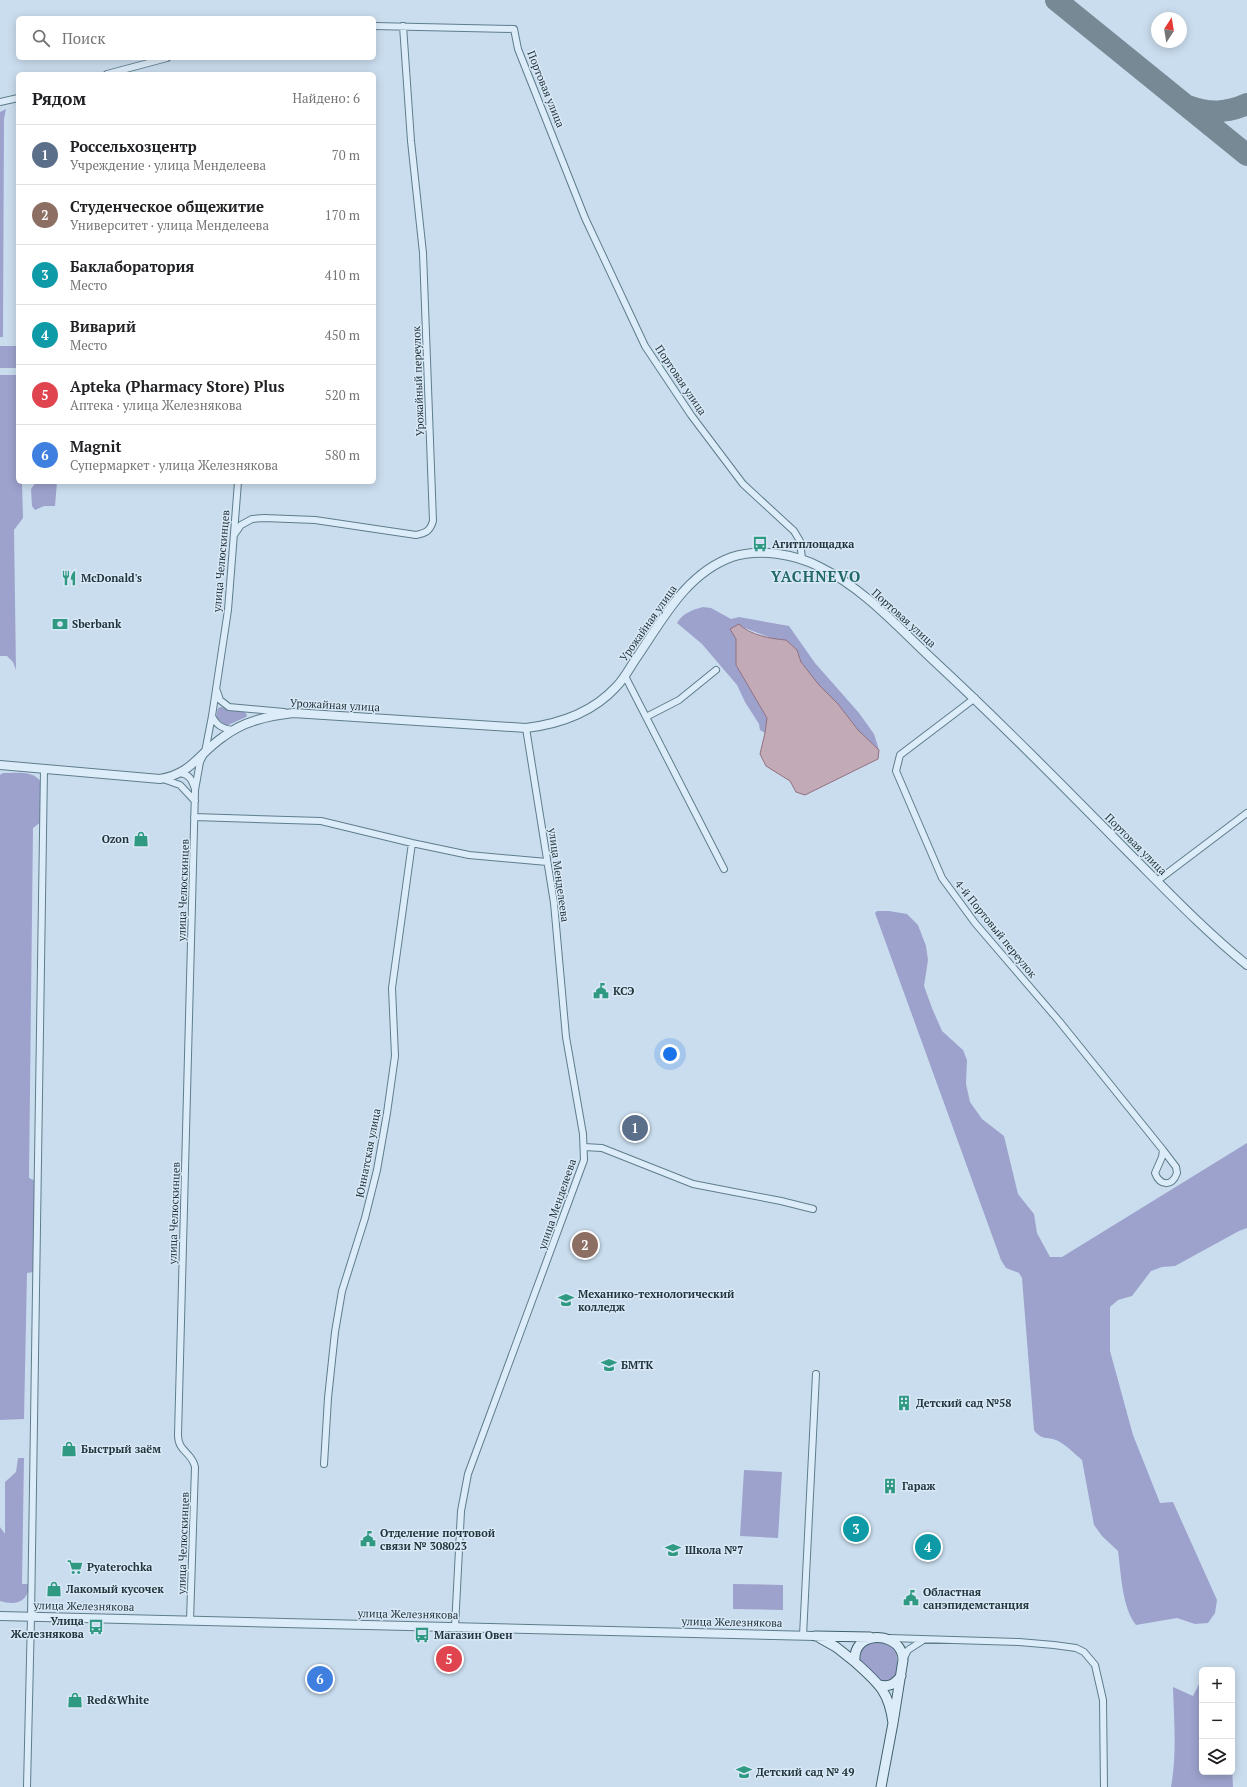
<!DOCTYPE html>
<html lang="ru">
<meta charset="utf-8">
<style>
:root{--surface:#fff;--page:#f2f2f2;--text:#202124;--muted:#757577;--line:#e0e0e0;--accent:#ea580c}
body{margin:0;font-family:"PT Serif",serif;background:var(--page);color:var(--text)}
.controls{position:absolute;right:12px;bottom:12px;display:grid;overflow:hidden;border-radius:6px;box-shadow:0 2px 10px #0003}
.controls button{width:36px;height:36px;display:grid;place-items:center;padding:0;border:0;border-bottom:1px solid var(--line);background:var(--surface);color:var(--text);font:20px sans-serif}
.compass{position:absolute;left:1151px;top:12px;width:36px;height:36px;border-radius:50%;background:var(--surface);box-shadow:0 2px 10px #0003;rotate:12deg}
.you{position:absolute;left:670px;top:1054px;width:14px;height:14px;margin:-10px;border:3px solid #fff;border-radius:50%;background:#1a73e8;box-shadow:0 0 0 6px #1a73e833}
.badge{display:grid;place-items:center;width:26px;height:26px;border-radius:50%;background:var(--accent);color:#fff;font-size:13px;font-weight:700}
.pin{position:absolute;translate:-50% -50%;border:2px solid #fff;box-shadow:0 1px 4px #0006}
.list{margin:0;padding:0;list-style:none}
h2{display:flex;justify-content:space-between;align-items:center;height:52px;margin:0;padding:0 16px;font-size:17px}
h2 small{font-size:13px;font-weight:400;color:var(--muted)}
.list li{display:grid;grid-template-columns:26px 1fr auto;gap:12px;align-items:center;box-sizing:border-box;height:60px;padding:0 16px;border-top:1px solid var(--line)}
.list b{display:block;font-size:15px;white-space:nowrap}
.list p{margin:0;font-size:13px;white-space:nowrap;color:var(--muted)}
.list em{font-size:13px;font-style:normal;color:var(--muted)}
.icon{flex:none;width:22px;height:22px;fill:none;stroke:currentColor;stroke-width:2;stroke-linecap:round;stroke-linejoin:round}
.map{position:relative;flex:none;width:1247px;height:1787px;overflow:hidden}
.search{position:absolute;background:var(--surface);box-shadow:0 2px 10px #0003;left:16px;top:16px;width:360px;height:44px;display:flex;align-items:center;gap:10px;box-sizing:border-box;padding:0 14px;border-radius:6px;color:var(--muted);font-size:15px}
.panel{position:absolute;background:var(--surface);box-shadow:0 2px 10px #0003;left:16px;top:72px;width:360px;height:412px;border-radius:6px}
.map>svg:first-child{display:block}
.green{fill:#9da2cd}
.water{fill:#c3aab7;stroke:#927080}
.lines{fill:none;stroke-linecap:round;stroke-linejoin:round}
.taxiway{stroke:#768995;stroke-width:22}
.minor-casing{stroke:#5e7d8b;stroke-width:8}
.tertiary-casing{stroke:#5e7d8b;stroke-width:10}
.secondary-casing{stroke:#41616d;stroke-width:11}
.minor{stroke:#ddecf9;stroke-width:6}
.tertiary{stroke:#ddecf9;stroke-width:8}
.secondary{stroke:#ddecf9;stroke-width:9}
.labels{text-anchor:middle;stroke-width:3;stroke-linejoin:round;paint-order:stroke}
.street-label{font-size:11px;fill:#21353c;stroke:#d9e8f6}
.poi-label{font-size:11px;font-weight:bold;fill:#21353c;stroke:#d9e8f6;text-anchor:start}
.district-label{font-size:15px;font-weight:bold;letter-spacing:1px;fill:#216867;stroke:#d9e8f6}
</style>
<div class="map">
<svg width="1247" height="1787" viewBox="0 0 1247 1787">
<rect width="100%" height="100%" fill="#caddee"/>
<path class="green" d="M6,109L4,119L3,337H0V112Z
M0,346H17V368H0Z
M0,375H17L18,482H22L23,518L14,530L16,670L13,662L7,656H0Z
M36,482H57L55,506H44L35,510L32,506L31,489Z
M703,607L711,608L731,619L739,617L789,626L815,663L859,713L874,734L879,750L858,730L838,704L819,685L801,662L797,650L786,640L774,639L742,627L736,639V665L767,718L765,733L760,730L759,724L745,702L737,685L702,644L677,623C683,613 692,610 703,607Z
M221,707L232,710L244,711L247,715L246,717L226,726L216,717L218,708Z
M3,773C15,773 34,770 41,782V822L33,828L29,1178L36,1181L34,1272L27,1273L24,1419L0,1420V775Z
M877,911H889L907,914L918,925L926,946L928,960L924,986L932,1008L942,1031L963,1050L967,1060L966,1084L970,1102L982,1119L1004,1136L1018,1194L1034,1214L1037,1233L1050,1257H1062L1247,1143V1228L1239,1231L1175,1266L1162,1267L1151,1271L1132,1296L1118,1300L1110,1307V1351L1133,1435L1160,1503L1173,1502L1217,1600L1215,1613L1208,1623L1195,1624L1177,1618L1136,1625C1122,1608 1121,1572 1118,1551L1102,1536L1094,1525L1082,1460C1076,1455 1064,1443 1056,1440C1047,1437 1041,1440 1034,1430L1022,1278L1019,1273L1006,1268L1001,1260L875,913Z
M18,1458H24L22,1584H30C28,1602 16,1606 0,1601V1527L5,1534V1482L16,1472Z
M744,1470L782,1472L778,1538L740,1536Z
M733,1584L783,1585V1610L733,1609Z
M872,1642C898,1643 899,1653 896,1675L889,1682L882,1681L860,1660C859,1649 863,1646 872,1642Z
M1202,1678V1772H1232V1767L1233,1787H1171C1177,1754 1174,1720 1173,1687L1193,1696Z"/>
<path class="water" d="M739,624C749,635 772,639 786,640L797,650L801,662L819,685L838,704L858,730L879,750L878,759L805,795L796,792L790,781L766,766L760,754L765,733L767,718L736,665V639L730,629Z"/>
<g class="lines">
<path class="taxiway" d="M1056,0L1247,155
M1188,106C1209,114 1227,113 1247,104"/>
<defs>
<path id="minor" d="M374,26L514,29L518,49L585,218L645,346L691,415L743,484L794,531L800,541L802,559
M107,74L167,58
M0,102L18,98
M234,535L241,525L252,519L264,518L315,520L416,535C426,533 430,531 433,521L423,253L411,141L403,26
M625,676L724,869
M217,691L220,700L229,707L284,712
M975,698L900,755L896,771L942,878L975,923L1059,1021L1163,1150L1176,1167L1177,1173C1172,1187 1160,1186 1155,1173L1162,1157L1163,1150
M212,716C217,726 222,728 232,730
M646,717L679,700L716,670
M181,773C190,775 192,780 195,789
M163,779L180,785L195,801
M194,817L321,821L412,843L469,855L547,862
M1157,881L1247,813
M584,1147L602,1148L693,1184L781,1201L813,1209
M324,1464L328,1398L335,1332L342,1291L365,1218L377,1170L387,1113L395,1056L392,988L412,843
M190,1621L195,1467C192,1452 178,1452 178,1435L195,790L200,762L205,752L212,716L228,610L238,482
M455,1627L461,1511L468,1474L584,1160L583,1134L566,1037L554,903L526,728
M803,1636L816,1374
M889,1638L1019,1642L1054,1645L1076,1648L1084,1652L1095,1665L1103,1700L1104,1787
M903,1660L908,1650L922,1641
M27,1787L31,1617L44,769"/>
<path id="tertiary" d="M0,765L160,779C193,773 198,754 223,737C244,721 268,716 293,713L526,728C559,724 593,712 616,687C624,679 629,669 635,660C662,621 685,574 732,557C759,548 795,554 820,567C863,588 897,626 931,658C999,721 1064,787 1129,853C1167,891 1205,931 1247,965
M0,1616L815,1636"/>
<path id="secondary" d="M815,1636L870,1637
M820,1638L836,1647L855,1662
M879,1685C889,1687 894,1685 901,1676
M881,1787L893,1723L903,1660C903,1657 902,1653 901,1651C893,1632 852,1631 855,1662C878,1683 889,1691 893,1723"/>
</defs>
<use href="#minor" class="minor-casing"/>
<use href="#tertiary" class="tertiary-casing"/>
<use href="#secondary" class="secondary-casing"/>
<use href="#minor" class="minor"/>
<use href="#tertiary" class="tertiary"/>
<use href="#secondary" class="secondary"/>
</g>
<defs>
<symbol id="bus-bare" viewBox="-9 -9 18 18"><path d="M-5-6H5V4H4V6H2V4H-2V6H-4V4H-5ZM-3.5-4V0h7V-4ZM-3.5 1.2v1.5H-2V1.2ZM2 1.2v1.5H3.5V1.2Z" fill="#2f9981" stroke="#d9e8f6" stroke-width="2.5" paint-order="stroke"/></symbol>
<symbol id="restaurant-bare" viewBox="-9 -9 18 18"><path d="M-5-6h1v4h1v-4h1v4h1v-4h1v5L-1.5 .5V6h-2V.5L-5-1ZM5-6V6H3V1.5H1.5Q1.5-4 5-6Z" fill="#2f9981" stroke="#d9e8f6" stroke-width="2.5" paint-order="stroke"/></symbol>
<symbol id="bank-bare" viewBox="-9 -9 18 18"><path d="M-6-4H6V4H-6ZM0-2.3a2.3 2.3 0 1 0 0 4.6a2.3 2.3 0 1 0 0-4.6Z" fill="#2f9981" stroke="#d9e8f6" stroke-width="2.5" paint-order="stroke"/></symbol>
<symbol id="shop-bare" viewBox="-9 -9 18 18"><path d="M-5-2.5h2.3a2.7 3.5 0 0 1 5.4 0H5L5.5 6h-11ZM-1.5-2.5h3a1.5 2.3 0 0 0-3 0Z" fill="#2f9981" stroke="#d9e8f6" stroke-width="2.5" paint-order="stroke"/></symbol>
<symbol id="civic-bare" viewBox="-9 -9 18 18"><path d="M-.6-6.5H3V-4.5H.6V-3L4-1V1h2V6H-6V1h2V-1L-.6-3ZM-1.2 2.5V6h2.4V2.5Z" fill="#2f9981" stroke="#d9e8f6" stroke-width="2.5" paint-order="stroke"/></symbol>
<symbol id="university-bare" viewBox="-9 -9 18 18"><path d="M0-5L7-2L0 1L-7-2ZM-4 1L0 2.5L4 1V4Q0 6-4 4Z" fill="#2f9981" stroke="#d9e8f6" stroke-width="2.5" paint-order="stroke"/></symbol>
<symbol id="building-bare" viewBox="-9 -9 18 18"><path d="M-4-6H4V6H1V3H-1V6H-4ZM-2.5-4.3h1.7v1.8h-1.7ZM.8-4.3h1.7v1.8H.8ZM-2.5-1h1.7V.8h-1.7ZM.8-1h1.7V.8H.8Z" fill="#2f9981" stroke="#d9e8f6" stroke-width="2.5" paint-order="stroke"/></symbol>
<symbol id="school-bare" viewBox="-9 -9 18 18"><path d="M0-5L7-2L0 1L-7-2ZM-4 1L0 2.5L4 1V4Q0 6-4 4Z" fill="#2f9981" stroke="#d9e8f6" stroke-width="2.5" paint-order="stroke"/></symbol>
<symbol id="supermarket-bare" viewBox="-9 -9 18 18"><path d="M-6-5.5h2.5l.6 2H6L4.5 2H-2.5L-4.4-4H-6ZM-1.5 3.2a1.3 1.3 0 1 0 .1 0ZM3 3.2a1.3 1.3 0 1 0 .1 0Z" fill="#2f9981" stroke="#d9e8f6" stroke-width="2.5" paint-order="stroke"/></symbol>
</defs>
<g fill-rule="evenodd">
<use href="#bus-bare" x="749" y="533" width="22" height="22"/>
<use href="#restaurant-bare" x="58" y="567" width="22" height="22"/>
<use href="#bank-bare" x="49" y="613" width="22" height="22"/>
<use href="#shop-bare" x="130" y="828" width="22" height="22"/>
<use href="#civic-bare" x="590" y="980" width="22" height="22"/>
<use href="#university-bare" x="555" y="1289" width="22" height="22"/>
<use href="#university-bare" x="598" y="1354" width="22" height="22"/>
<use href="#building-bare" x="893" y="1392" width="22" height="22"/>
<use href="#shop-bare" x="58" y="1438" width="22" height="22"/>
<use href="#building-bare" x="879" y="1475" width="22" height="22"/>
<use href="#civic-bare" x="357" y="1528" width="22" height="22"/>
<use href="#school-bare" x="662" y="1539" width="22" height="22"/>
<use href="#supermarket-bare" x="64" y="1556" width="22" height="22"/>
<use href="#shop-bare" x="43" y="1578" width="22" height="22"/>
<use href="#civic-bare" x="900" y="1587" width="22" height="22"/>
<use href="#bus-bare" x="85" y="1616" width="22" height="22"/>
<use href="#bus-bare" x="411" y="1624" width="22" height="22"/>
<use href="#shop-bare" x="64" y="1689" width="22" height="22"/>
<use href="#school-bare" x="733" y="1761" width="22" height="22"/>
</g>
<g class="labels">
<g class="street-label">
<text transform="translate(546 89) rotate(68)" y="4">Портовая улица</text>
<text transform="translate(681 380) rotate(56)" y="4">Портовая улица</text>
<text transform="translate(418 381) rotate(-92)" y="4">Урожайный переулок</text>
<text transform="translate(221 561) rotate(-85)" y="4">улица Челюскинцев</text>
<text transform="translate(904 618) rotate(42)" y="4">Портовая улица</text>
<text transform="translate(648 623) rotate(-55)" y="4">Урожайная улица</text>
<text transform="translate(335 705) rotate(3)" y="4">Урожайная улица</text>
<text transform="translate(1136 844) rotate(45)" y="4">Портовая улица</text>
<text transform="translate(559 875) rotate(82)" y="4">улица Менделеева</text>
<text transform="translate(183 890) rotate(-88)" y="4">улица Челюскинцев</text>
<text transform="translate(996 929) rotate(51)" y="4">4-й Портовый переулок</text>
<text transform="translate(368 1153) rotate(-79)" y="4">Юннатская улица</text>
<text transform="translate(557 1204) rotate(-71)" y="4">улица Менделеева</text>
<text transform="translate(174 1213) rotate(-88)" y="4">улица Челюскинцев</text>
<text transform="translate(183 1543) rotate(-88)" y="4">улица Челюскинцев</text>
<text transform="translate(84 1606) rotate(1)" y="4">улица Железнякова</text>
<text transform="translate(408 1614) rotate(1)" y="4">улица Железнякова</text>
<text transform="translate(732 1622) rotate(1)" y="4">улица Железнякова</text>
</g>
<g class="poi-label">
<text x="772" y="548">Агитплощадка</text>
<text x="81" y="582">McDonald's</text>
<text x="72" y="628">Sberbank</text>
<text x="129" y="843" text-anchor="end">Ozon</text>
<text x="613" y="995">КСЭ</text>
<text x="578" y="1298">Механико-технологический<tspan x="578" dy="13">колледж</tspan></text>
<text x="621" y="1369">БМТК</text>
<text x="916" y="1407">Детский сад №58</text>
<text x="81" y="1453">Быстрый заём</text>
<text x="902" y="1490">Гараж</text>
<text x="380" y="1537">Отделение почтовой<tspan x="380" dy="13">связи № 308023</tspan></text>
<text x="685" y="1554">Школа №7</text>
<text x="87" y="1571">Pyaterochka</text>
<text x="66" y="1593">Лакомый кусочек</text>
<text x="923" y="1596">Областная<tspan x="923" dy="13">санэпидемстанция</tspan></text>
<text x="84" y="1625" text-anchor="end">Улица<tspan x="84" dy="13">Железнякова</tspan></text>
<text x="434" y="1639">Магазин Овен</text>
<text x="87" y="1704">Red&amp;White</text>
<text x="756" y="1776">Детский сад № 49</text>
</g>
<g class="district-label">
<text x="816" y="582">YACHNEVO</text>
</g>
</g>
</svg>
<div class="controls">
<button>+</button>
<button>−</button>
<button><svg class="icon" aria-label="layers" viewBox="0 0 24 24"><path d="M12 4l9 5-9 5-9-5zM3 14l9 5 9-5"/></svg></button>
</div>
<svg class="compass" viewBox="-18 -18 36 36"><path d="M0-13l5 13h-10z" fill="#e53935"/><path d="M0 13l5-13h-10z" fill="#757577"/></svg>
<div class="you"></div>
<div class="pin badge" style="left:635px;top:1128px;background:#5c6f8a">1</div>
<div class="pin badge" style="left:585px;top:1245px;background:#8d6e63">2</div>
<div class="pin badge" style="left:856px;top:1529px;background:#0f9aa8">3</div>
<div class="pin badge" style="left:928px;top:1547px;background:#0f9aa8">4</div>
<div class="pin badge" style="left:449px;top:1659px;background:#e0444e">5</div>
<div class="pin badge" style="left:320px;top:1679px;background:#3f7fe0">6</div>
<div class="search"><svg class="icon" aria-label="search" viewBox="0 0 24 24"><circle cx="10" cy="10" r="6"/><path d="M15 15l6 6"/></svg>Поиск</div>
<section class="panel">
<h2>Рядом<small>Найдено: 6</small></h2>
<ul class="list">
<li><span class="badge" style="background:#5c6f8a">1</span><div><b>Россельхозцентр</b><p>Учреждение · улица Менделеева</p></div><em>70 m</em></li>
<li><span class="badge" style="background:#8d6e63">2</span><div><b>Студенческое общежитие</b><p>Университет · улица Менделеева</p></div><em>170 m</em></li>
<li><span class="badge" style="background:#0f9aa8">3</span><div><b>Баклаборатория</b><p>Место</p></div><em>410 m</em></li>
<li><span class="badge" style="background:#0f9aa8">4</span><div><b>Виварий</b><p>Место</p></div><em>450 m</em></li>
<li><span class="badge" style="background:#e0444e">5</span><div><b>Apteka (Pharmacy Store) Plus</b><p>Аптека · улица Железнякова</p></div><em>520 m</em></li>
<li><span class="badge" style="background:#3f7fe0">6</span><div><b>Magnit</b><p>Супермаркет · улица Железнякова</p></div><em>580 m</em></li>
</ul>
</section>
</div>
